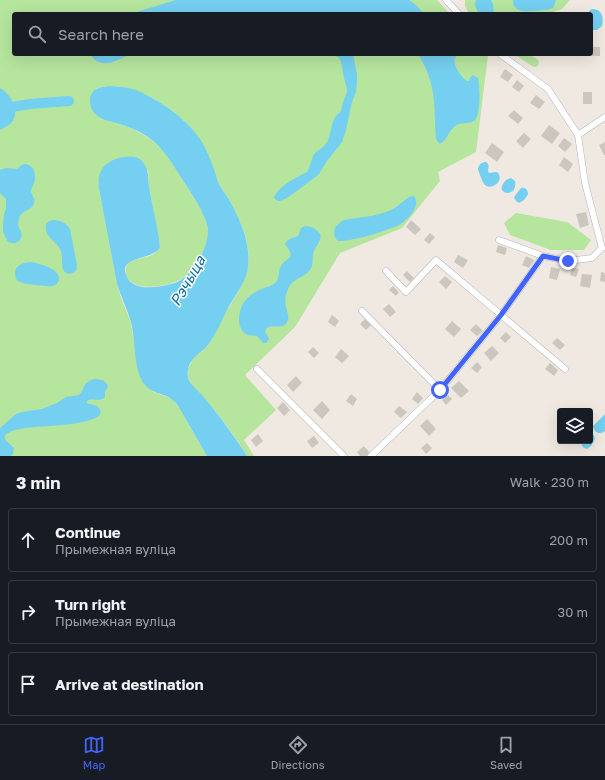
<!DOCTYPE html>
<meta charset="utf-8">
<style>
:root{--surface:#171b24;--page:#20242c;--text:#f1f3f6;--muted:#9ea1a6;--line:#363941;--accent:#4264fb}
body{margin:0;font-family:"Golos Text",sans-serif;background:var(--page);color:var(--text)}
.controls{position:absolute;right:12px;bottom:12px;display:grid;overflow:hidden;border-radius:4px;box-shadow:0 4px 16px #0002}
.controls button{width:36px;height:36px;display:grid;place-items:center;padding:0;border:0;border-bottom:1px solid var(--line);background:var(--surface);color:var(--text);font:20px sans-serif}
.stop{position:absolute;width:12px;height:12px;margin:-9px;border:3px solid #4264fb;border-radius:50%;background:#fff}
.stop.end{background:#4264fb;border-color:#fff;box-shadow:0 1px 4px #0008}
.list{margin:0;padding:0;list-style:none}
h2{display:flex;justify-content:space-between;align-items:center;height:52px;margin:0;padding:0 16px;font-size:17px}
h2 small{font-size:13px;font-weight:400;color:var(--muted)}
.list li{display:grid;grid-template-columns:26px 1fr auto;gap:12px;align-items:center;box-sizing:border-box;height:64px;margin:0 8px 8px;padding:0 8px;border:1px solid var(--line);border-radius:4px}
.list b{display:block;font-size:15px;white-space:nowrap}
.list p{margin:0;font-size:13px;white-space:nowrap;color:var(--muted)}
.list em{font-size:13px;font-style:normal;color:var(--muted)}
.icon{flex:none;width:22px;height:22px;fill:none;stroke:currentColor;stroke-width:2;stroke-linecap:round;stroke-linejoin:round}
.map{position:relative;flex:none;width:605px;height:456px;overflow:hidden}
.search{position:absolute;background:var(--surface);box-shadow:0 4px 16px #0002;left:12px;right:12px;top:12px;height:44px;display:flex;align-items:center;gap:10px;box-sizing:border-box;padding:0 14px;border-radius:4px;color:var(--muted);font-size:15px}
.sheet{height:268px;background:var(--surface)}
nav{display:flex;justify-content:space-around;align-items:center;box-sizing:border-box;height:56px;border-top:1px solid var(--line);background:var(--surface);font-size:11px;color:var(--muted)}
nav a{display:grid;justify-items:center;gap:2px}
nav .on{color:var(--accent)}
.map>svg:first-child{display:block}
.green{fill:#b6e59e}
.water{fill:#75cff0}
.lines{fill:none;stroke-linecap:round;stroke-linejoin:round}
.river{stroke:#75cff0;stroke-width:10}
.building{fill:#cbc7bf}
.minor-casing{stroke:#b4b7c1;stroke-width:7}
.minor{stroke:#fff;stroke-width:6}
.route{stroke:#4264fb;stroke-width:5}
.labels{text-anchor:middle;stroke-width:3;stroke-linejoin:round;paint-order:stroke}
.water-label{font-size:15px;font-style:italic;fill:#0d6fa3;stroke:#fff}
</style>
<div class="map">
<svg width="605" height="456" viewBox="0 0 605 456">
<rect width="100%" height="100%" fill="#efe9e1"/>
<path class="green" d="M0,0H437L450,14H14V54H487L488,55L476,152L438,172L440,181L402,228L340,253L295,327L245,375L276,410L244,440L254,456H247C236,439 225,422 212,407C206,399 189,385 188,376C187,372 188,368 190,365C193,356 203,352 208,345C214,336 219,325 224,315C233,300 244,285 248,267C252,246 240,219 230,201C227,196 223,191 220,186C213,174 209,161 204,149C203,146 201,142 199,138C182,112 128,75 96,89L95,114C103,121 113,122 123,125C131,128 140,132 147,137C155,142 163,151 169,158C175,166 180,175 185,184C193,197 207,215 208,230C209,248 195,272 179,280C167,287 130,293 126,274C122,258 145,259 154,254C156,252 158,249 160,247L149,186L148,170L98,181L99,189L117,284L121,298L131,323L133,336L153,392L170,398L177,404L207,456H0Z
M465,0H570L562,9L553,12L502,14H469L465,6Z
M514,54H529L538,60L539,62L538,66L535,67L532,66Z
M516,213L567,222L591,240L584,250H551L510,235L504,223Z"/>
<path class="water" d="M176,0H409L416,5L424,14H130Z
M476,0H491L493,4L494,14H479C477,9 473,5 476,0Z
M513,0H555L556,1L553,8C548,10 542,10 536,11C526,11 513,14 513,0Z
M592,9C602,9 604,17 602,26L597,30H591V14H587L590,10Z
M90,54H129C116,62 100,70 90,54Z
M332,54H353L357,74V83L356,92L352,102L346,130L342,142L327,161L319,174L314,178L290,196L283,200L279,201L276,200L274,198C277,187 297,177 307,172L309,168L313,156L315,153L323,147L328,141L333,121L336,116L341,111L344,99L347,92V89L344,78L341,61L338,57L333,55Z
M418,54H460C457,55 456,56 455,58C452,65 462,78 467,81H469L470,78L473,75L478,78C480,87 481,116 474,121C468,125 460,121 454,127C448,132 447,140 440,144L438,142L436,139C435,127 435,114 434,102C433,85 427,68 418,54Z
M109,86C117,86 125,87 133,89C157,98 186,118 200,139C206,148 210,159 214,169C216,175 217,181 220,186C223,191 227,196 230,201C242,223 254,251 246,276C242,287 234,297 228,308C222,320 216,334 208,345C201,353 189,359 188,370C187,374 188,379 190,382C192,385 195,388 198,391C203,396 207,401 212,407C225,423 236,439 247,456H207L177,404C175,402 172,400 170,398C161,393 152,393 145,385C133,371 136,341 131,322C127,309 121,297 117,284L99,189C98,183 98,176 101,171C106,159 132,152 141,160C143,162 144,164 145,165C149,172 148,179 149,186C152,206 158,226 160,247C154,259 129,256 125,268C124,271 126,274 127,277C133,293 167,287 179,281C189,275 196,266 201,256C205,249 208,238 208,230C207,215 190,192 182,179C173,164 163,148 148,137C141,132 131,128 123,125C111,121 96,121 91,107C90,104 90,101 90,98C92,88 101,87 109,86Z
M0,88C12,94 22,115 9,125C6,127 3,128 0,130Z
M484,162H486C490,165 488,167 488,171L489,173L497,172C506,180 491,191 485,185C482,182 480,174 478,170V168L480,164Z
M25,164C34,165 37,175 34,183C33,186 31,188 31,192C32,196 36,199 34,203C33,210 22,210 19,218C19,219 18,222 18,224C18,227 20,229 21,232C24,241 15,245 8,242L3,232V227L4,214L6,209V199L0,193V170L6,168L17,169L22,165Z
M511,178L515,181C518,198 496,195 503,184C505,180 508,179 511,178Z
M521,188C525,187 528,190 528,194C525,200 518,208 514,197Z
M413,196L415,197C420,208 407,220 399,225C386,231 351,242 338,241C330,233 335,225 344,220C359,217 376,217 391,210C399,207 404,198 413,196Z
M52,220C59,220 66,222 70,229L77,265L76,271L70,274C58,273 64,259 61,251C57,240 44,239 46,224L48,222Z
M305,226C309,226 313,227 316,230C327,237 315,245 313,254C312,260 314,266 309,271C301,280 292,277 287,292C285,296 285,302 286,307C287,312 290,317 287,322C282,332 268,320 265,332L269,338V339L266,343H263L257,336C254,335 251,336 248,335C242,333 239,326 239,320C239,303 249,294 264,288C268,287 274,285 277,281C280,276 278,270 281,266C283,260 293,259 290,252C289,249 287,247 285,244C288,238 293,238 298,236L301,228Z
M32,262C40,264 60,269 59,279C59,282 56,285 53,286C49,287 23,284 20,282C18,281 16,280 16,278C11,266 24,262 32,262Z
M94,379C100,379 106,380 108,386L105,392V397C99,403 93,397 87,401V403C91,405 96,404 99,408C112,425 42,426 35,427C25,428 13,429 5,435C4,442 10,443 14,448L13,454L11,456H0V428L16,414L22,412L42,409L57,403L66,397L79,395C87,387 80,384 94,379Z
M605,414V431C600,435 594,433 593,426Z
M590,433L594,435L595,439L591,446L587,449L584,448L582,446L581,441H590Z"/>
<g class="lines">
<path class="river" d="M0,109L30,104L69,101"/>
</g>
<path class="building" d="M591,47H600V56H583V54H591Z
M505,69L513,75L508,82L500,77Z
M517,80L524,86L519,92L512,87Z
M583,92H592V104H583Z
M536,95L545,102L539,109L530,103Z
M514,110L523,118L518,124L508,116Z
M549,125L560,133L552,144L541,136Z
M524,133L531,139L523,148L516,141Z
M564,138L572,144L565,152L558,146Z
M605,142V155H604L599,145Z
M492,143L504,152L497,162L485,153Z
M564,157L573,164L568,172L559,165Z
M586,212L589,225L580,228L576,214Z
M411,220L421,229L415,235L406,227Z
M430,233L435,237L429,244L424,240Z
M498,245L507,248L505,255L496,252Z
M458,255L468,260L463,268L454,262Z
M526,256L534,260L529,268L522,265Z
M551,267L560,269L557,280L549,278Z
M572,268L579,269L576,277L570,275Z
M407,271L414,278L410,282L403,275Z
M601,272L605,273V282L600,281Z
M582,274L592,275L590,288L580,286Z
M445,276L452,282L446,289L439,282Z
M393,286L399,292L396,296L389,290Z
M389,304L396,312L390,317L383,309Z
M332,315L339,321L335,327L328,322Z
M365,319L371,325L366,330L360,324Z
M452,321L461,329L454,337L445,329Z
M476,324L483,331L477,336L470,330Z
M506,332L511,337L505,343L500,338Z
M557,338L565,345L560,350L552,343Z
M492,346L499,353L491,361L484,353Z
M313,347L319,353L314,358L308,352Z
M341,349L349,356L342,363L335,357Z
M477,362L482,367L477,373L471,368Z
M550,363L558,370L554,376L545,369Z
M296,376L302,383L293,392L287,385Z
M459,381L469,391L461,398L451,388Z
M417,392L423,398L418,404L412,399Z
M351,394L357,399L353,406L346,401Z
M448,395L452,399L446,405L442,400Z
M322,401L330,410L322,419L313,410Z
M283,402L290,410L284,416L277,408Z
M399,406L407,412L401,418L394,412Z
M427,419L436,429L429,436L420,426Z
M258,434L263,441L256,447L251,440Z
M314,436L319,443L312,448L307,441Z
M427,443L432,448L426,454L421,448Z
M364,446L370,453L366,456H360L357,452Z"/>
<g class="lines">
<defs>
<path id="minor" d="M446,0L459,14
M500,54L548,89L578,135L585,183L602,248
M578,135L605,117
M499,240L543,256L568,261L592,258L602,248
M386,271L406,292L436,260L565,369
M362,311L440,390
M257,369L344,456
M371,456L440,390L501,315L543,256"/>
</defs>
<use href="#minor" class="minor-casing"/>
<use href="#minor" class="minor"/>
</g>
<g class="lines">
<path class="route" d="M440,390L501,315L543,256L568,261"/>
</g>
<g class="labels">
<g class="water-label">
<text transform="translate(188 281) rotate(-60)" y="5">Рэчыца</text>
</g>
</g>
</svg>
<div class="controls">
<button><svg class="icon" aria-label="layers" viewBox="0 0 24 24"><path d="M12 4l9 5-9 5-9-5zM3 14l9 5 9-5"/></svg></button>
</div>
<div class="stop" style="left:440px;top:390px"></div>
<div class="stop end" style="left:568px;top:261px"></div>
<div class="search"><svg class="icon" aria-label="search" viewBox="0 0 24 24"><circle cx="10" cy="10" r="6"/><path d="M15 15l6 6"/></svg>Search here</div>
</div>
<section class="sheet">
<h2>3 min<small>Walk · 230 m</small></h2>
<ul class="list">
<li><svg class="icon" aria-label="ahead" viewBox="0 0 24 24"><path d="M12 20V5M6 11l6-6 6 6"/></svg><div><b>Continue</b><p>Прымежная вуліца</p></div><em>200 m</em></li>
<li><svg class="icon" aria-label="right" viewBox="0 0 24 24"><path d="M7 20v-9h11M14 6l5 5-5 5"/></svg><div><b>Turn right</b><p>Прымежная вуліца</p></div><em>30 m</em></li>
<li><svg class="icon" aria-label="arrive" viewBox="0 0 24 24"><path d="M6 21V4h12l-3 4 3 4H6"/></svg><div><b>Arrive at destination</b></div></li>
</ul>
</section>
<nav>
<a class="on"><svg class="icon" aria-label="map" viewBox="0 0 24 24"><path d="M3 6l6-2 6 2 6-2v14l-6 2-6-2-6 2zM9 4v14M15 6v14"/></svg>Map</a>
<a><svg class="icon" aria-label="directions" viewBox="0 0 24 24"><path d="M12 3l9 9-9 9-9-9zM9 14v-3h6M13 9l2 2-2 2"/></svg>Directions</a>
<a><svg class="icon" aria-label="saved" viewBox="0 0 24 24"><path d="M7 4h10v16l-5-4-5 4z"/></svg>Saved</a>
</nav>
